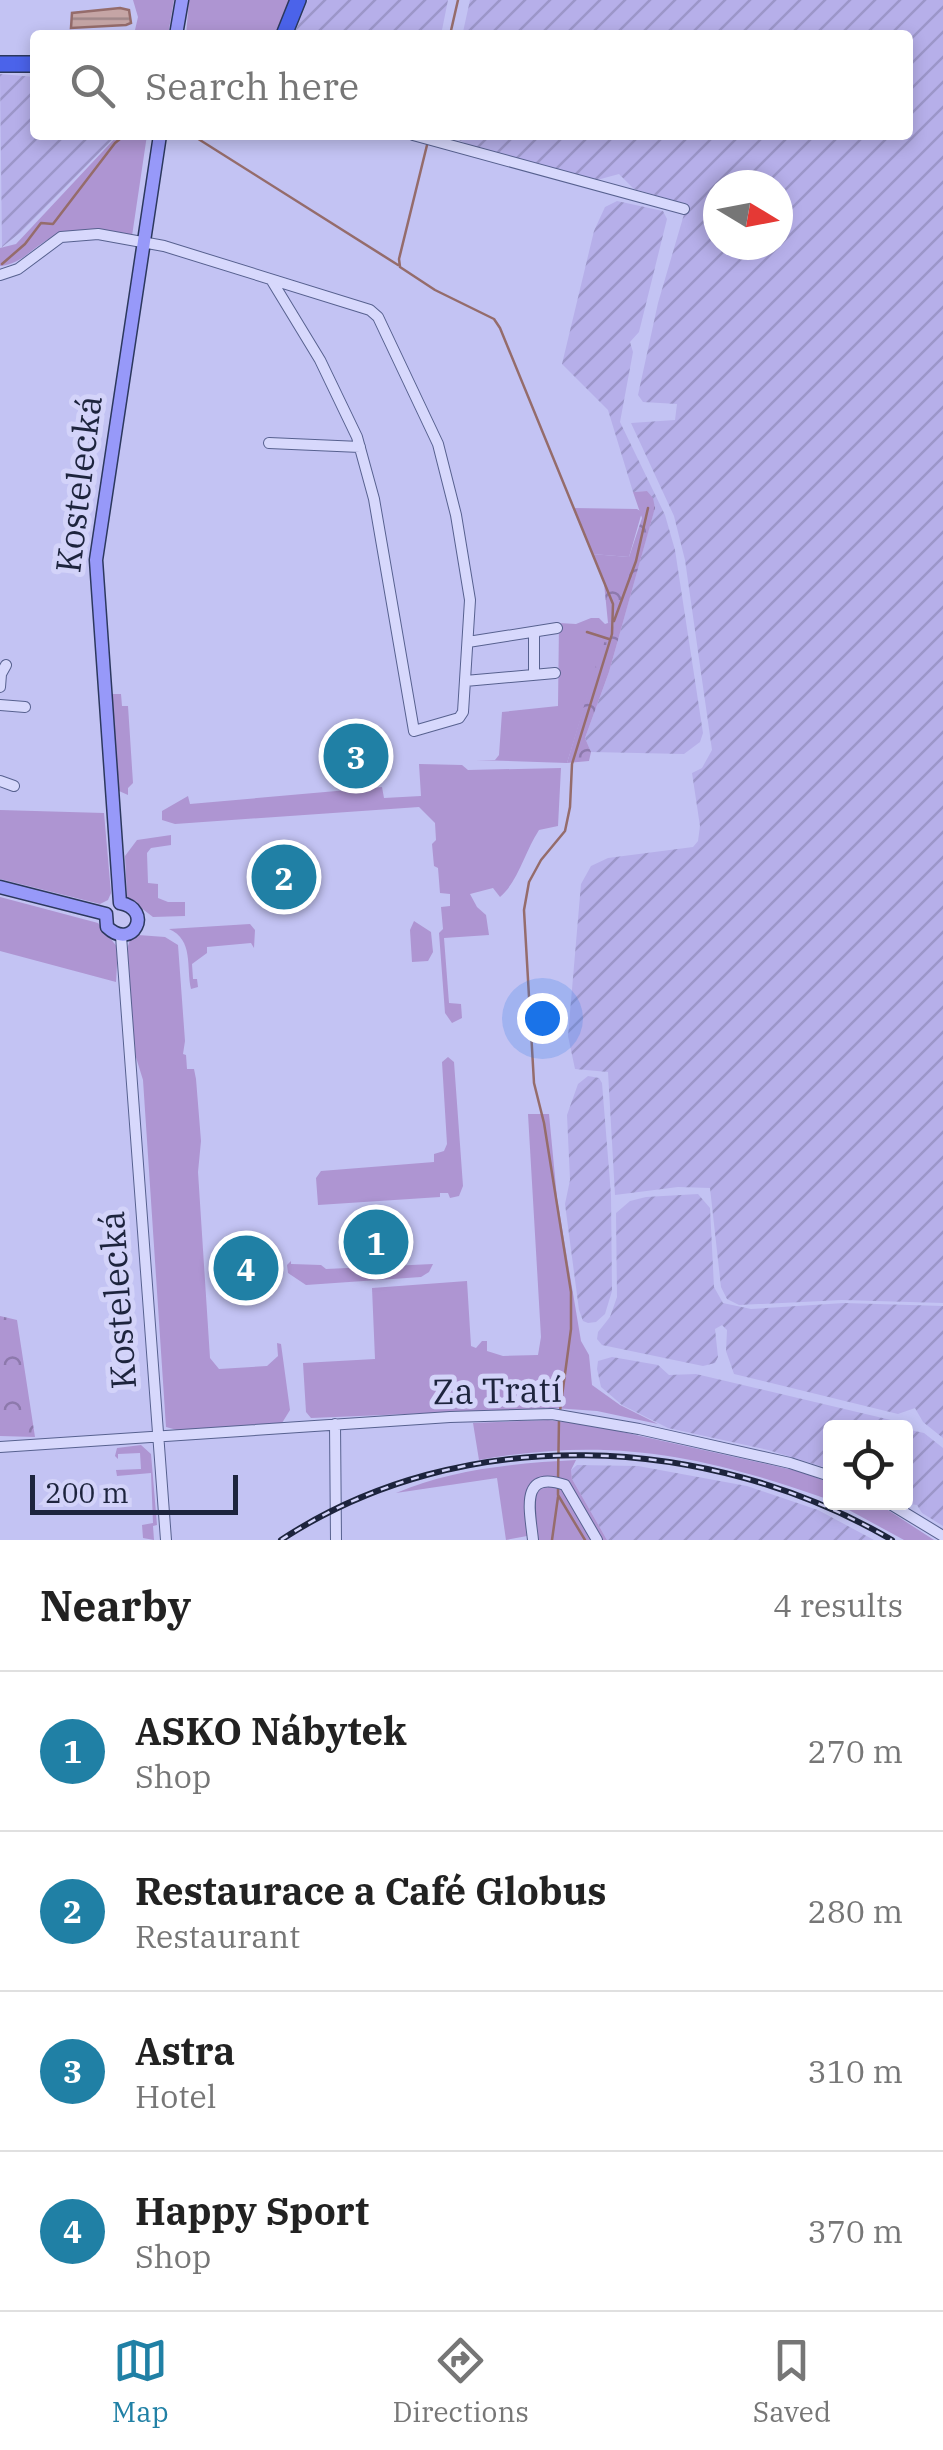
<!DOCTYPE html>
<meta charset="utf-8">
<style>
:root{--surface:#fff;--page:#f2f2f2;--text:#222;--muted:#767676;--line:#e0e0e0;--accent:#2080a5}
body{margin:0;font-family:"IBM Plex Serif",serif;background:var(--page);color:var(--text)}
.controls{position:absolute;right:30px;bottom:30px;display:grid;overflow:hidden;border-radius:10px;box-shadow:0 5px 15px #0003}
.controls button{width:90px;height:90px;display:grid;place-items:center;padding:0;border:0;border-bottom:2px solid var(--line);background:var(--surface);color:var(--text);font:50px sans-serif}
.compass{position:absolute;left:703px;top:170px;width:90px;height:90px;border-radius:50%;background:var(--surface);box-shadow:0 5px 15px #0003;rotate:100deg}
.scale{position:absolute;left:30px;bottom:25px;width:208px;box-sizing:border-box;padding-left:10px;border:5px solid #1d243d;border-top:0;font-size:28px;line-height:35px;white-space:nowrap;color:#1d243d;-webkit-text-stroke:8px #d3d3f9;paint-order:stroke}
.you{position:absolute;left:542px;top:1018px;width:35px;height:35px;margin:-25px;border:8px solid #fff;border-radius:50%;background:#1a73e8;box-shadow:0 0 0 15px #1a73e833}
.badge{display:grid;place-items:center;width:65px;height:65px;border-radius:50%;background:var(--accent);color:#fff;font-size:32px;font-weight:700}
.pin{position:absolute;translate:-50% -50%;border:5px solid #fff;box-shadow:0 2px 10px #0006}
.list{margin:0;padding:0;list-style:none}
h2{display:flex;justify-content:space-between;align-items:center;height:130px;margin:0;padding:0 40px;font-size:42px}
h2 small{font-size:32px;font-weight:400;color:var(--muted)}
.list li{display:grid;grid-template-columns:65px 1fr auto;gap:30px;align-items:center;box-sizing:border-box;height:160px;padding:0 40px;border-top:2px solid var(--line)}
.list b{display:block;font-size:38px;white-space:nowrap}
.list p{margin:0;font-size:32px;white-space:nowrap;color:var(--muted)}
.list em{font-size:32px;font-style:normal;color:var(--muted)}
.icon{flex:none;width:55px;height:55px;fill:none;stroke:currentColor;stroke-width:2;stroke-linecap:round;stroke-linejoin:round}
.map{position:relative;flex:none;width:943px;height:1540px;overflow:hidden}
.search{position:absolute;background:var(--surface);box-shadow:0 5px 15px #0003;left:30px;right:30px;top:30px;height:110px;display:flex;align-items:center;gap:25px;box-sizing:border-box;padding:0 35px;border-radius:10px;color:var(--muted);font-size:38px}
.sheet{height:770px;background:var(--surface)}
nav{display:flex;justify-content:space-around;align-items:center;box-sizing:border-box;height:140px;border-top:2px solid var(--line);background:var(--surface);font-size:28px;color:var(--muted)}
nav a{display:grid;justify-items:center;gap:5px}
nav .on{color:var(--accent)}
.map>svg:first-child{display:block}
.farmland{fill:url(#farmland-furrows);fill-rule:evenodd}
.green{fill:#ae95d2}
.forest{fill:url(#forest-crowns)}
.water{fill:url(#water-rules);stroke:#956c6b;stroke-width:2.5}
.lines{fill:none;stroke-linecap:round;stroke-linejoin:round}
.stream{stroke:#956c6b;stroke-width:2.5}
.minor-casing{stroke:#57618f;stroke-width:12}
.major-casing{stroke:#2c385d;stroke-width:15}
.highway-casing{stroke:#2c385d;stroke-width:18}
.minor{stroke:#d7d8fc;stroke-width:10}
.major{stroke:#9799f9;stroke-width:12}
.highway{stroke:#4b63ea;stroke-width:15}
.rail-casing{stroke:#1d243d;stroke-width:6}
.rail{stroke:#d3d3f9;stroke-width:2.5;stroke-dasharray:8;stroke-linecap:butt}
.labels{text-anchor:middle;stroke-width:10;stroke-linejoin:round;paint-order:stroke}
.street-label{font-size:35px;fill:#1d243d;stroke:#d3d3f9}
</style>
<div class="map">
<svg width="943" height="1540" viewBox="0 0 943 1540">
<defs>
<pattern id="farmland-furrows" width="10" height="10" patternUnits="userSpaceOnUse" patternTransform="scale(2.5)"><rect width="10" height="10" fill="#b6afe9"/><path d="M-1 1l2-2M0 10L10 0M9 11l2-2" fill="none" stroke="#9c96c9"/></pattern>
<pattern id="forest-crowns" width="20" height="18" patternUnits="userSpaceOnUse" patternTransform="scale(2.5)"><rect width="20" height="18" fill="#ae95d2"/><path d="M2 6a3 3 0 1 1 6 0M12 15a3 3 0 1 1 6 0" fill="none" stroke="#8d79ac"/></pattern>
<pattern id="water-rules" width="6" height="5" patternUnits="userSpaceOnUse" patternTransform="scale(2.5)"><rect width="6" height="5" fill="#c5a5a5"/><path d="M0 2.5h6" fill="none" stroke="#9f8688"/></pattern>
</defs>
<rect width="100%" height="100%" fill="#c3c3f3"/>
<path class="farmland" d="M308,0H448L441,35H294Z
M470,0H943V1303L842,1300L739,1305L727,1299L721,1287L710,1188L678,1187L615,1195L608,1072L575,1069L568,1036L581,884L591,866L608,858L693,847L698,841L700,826L692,773L702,768L712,750L685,560L674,516L631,423L675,420L677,404L643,402L638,395L658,303L687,204L634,189L619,174L597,180L469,145L449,135H908V35H457L463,32ZM718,185H778V194L785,199L778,204V245H718Z
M0,74L35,77V135H117L21,232L2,247Z
M617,201L663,211L667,219L639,332L630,342L633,352L620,422L665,515L675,550L703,733L700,742L684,754L591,752L585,738L609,672L655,507L647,491L633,492L608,410L562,364L594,231L605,207Z
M588,1076L599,1078L602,1083L611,1195L612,1291L605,1314L596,1322L588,1323L583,1321L579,1310L565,1204L570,1180L567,1115L578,1084Z
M698,1194L710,1208L714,1287L723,1303L751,1309L844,1303L943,1306V1438L923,1422L915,1408L898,1414L734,1374L726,1351L727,1330L722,1325L715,1329L718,1357L715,1363L703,1366L602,1345L597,1339L598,1332L610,1317L617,1297L616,1213L630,1201L646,1197Z
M612,1357L658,1365L669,1375L696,1374L891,1420L902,1427L830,1428V1469L768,1450L668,1428L622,1405L601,1387L597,1369L598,1361Z
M906,1429L924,1433L943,1448V1526L922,1513L917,1505L903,1503Z
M577,1465L638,1466L747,1486L818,1510L874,1540H607L572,1479L571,1470Z"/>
<path class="green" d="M133,0H174L168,35H99L135,30L138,17Z
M189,0H292L279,35H186Z
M118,135H147L132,236C102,230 75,224 47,240C30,250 21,264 0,266V248L16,244Z
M573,508L637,509L642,512L629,557L592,554Z
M591,618H599L605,624L614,621L609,643H604L567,763L476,760H495L499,755L502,712L558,706L559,623L576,624Z
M112,694H121L122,706H128L133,783L128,788V795L119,791Z
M419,764L462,765L468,770L561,768L558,826L539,830C525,851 518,882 500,897L493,888L470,894L477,907L486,915L489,935L444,938L449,1003L461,1004L462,1018L452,1023L445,1013L439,933L443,929L441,907L450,906V894L440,893L438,868L434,866L432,844L436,840L435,823L419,807L175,824L162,820V811L188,796L190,804L382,787L384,798L421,796Z
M0,810L104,813L111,893L108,900L100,904L0,879Z
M171,835V845L151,848L147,853L148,883L158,884V898L168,902H185V916L153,917L127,897L125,856L137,840Z
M0,897L98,923L118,948L116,982L0,951Z
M414,921L431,932L433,952L428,961L412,962L410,930Z
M250,924L255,930L254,948L251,943L207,947V953L192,964L193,979H197L198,987L191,989C186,967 194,940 169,929Z
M138,935L165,937L178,945L185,1041L183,1054L186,1055L187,1069H194L196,1079L201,1141L198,1172L210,1358L219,1369L267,1366L278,1356L277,1343L281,1344L290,1410L282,1423L177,1430L166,1427L143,1080L135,1054L127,949L130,940Z
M448,1057L454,1062L463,1186L459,1196L450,1198L448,1193H440V1197L318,1205L316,1178L321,1171L434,1162V1154L444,1151L447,1144L442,1062Z
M528,1114H549L557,1198L581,1341L589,1355L592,1385L620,1405L658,1424L597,1411L554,1408L311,1418L306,1412L303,1363L375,1359L372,1288L467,1281L471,1346L476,1348L482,1341H487V1351L503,1356L538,1355L541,1337Z
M279,1261L280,1272L267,1287L220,1291L213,1284L215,1266L222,1265V1276L235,1287L258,1286L266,1277L270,1264Z
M291,1261V1264L321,1265L326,1269L433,1264L429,1272L421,1277L306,1285L288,1273L287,1265Z
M548,1420L591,1425L802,1472L830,1483V1500C705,1456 612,1436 479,1460L473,1423Z
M141,1445L151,1454L157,1525L153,1526L154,1540L143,1538L142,1525L153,1523L151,1473L117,1476L116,1470L141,1469L140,1453L118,1454V1459L115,1456L117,1448Z
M576,1460L571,1470L572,1479L607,1540H528L527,1536L506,1540L497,1478L396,1493C451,1469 517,1463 576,1460Z
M836,1503H877L934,1540H904Z"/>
<path class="forest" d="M647,491L653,498L655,508L609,672L585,738L591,752L589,761L567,763L603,642L610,643L614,622L608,623L604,583L592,554L629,557L642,518L633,492Z
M0,1316L17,1320L35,1437L0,1436Z"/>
<path class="water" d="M120,8L129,10L131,23L126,25L71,28L72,13Z"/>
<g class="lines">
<path class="stream" d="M450,35L458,0
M192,135L398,265
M428,141L399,259L400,267L435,290L494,319L500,328L613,604L612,634L572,764L570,807L565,831L541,860L529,882L524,910L534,1083L544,1123L571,1292V1329L560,1411
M2,264L25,244L41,223L53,224L115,143L125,135
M614,621L636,561L648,508
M587,632L609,639
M558,1481L559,1419
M558,1489V1495L585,1540
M552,1540L558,1497"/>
<defs>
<path id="minor" d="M413,135L684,209
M0,275L18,269L61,237L98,234L164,246L370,310L378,317L438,444L456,515L470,600L463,712L459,718L414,731L374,499L357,437L320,360L272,281
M269,443L360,447
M468,642L557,628
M534,675V632
M465,681L555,673
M0,687L1,674L6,665
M0,705L25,707
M0,781L14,786
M121,936L166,1540
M335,1424L336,1540
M0,1447L450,1417L552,1414L639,1429L790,1463L830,1476
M887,1502L943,1536
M533,1540C530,1511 519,1469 565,1485L597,1540"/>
<path id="major" d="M176,35L182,0
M0,887L106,914
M120,903L96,560L160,135
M106,914L107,927C133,952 154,909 120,903"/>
<path id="highway" d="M284,35L298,0
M0,64H35"/>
</defs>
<use href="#minor" class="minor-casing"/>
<use href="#major" class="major-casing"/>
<use href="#highway" class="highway-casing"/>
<use href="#minor" class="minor"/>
<use href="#major" class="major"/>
<use href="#highway" class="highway"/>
<defs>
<path id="rail" d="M281,1540C462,1421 709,1433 892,1540"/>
</defs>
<use href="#rail" class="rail-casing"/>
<use href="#rail" class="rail"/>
</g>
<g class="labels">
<g class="street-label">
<text transform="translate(79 484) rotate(-83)" y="12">Kostelecká</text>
<text transform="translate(118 1300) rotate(-94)" y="12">Kostelecká</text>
<text transform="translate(497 1391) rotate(-1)" y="12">Za Tratí</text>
</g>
</g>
</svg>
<div class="controls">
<button><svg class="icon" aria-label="locate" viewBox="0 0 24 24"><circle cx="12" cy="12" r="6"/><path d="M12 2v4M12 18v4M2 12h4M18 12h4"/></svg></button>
</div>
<svg class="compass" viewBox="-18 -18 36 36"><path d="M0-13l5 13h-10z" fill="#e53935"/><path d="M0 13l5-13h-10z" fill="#767676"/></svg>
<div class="scale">200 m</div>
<div class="you"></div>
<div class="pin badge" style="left:376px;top:1242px">1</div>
<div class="pin badge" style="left:284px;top:877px">2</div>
<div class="pin badge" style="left:356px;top:756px">3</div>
<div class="pin badge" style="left:246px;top:1268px">4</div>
<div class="search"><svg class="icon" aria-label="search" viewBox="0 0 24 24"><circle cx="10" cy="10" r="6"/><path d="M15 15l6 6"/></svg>Search here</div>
</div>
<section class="sheet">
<h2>Nearby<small>4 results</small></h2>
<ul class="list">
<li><span class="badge">1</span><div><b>ASKO Nábytek</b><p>Shop</p></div><em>270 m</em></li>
<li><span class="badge">2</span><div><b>Restaurace a Café Globus</b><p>Restaurant</p></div><em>280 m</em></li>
<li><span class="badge">3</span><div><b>Astra</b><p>Hotel</p></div><em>310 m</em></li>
<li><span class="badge">4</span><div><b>Happy Sport</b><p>Shop</p></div><em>370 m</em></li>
</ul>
</section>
<nav>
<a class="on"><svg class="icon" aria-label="map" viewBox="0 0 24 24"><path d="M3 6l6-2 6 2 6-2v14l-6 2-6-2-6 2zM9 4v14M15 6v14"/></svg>Map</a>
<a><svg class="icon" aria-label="directions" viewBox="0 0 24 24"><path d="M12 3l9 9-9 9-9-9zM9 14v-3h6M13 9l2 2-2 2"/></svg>Directions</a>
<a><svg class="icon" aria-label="saved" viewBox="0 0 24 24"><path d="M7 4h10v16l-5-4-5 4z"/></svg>Saved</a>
</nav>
